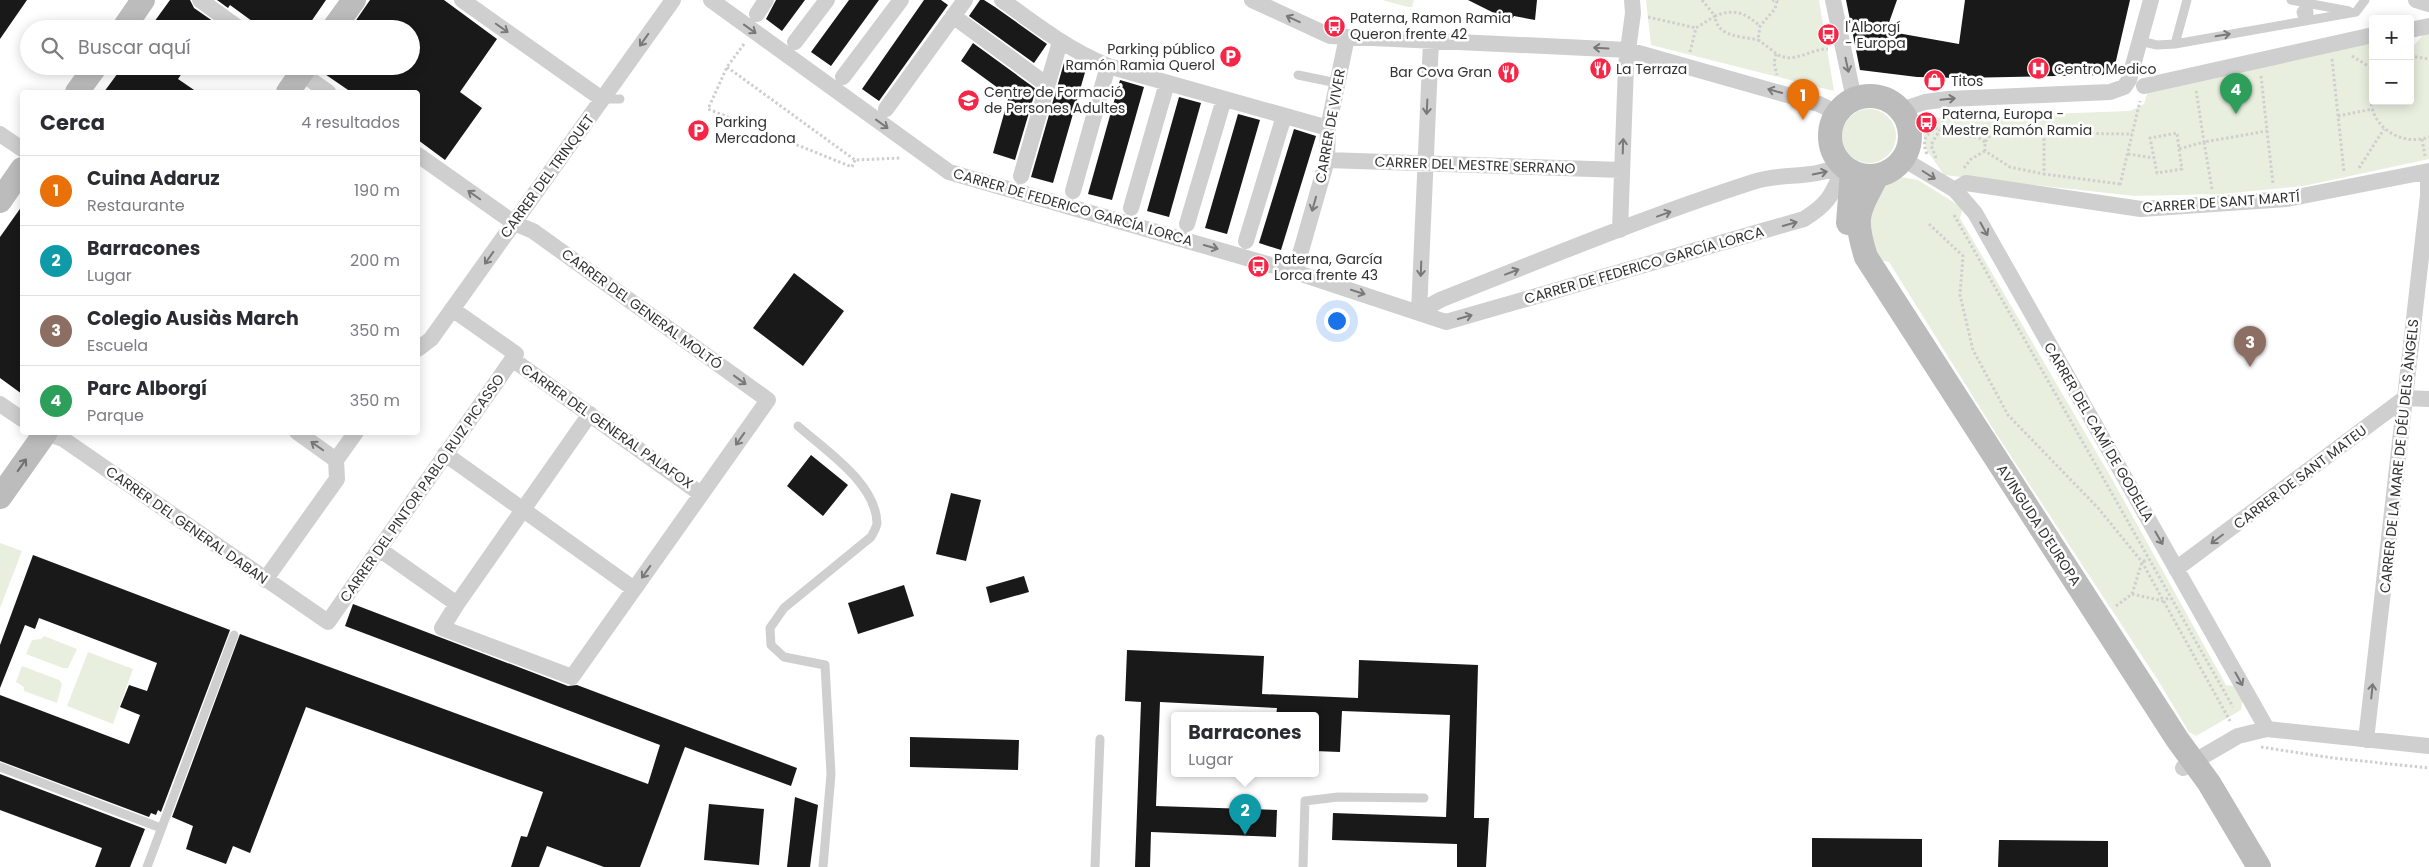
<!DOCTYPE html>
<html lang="es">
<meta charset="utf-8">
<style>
:root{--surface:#fff;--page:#f7f7f7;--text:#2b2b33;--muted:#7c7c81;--line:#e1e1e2;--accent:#b45309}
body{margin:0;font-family:Poppins,sans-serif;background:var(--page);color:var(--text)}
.controls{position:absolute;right:15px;top:15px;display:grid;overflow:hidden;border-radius:5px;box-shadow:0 2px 12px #0003}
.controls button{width:45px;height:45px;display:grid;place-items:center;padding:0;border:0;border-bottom:1px solid var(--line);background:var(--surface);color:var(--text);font:25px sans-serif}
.you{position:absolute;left:1336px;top:320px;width:18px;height:18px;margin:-12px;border:4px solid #fff;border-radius:50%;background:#1a73e8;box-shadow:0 0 0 8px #1a73e833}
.badge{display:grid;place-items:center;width:32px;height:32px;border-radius:50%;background:var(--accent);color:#fff;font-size:16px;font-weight:700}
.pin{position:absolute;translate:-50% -41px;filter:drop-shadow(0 1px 2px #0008)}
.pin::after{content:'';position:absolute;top:26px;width:18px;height:15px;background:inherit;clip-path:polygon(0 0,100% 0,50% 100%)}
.popup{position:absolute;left:1171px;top:712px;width:148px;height:65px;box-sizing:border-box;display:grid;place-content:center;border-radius:5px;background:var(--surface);filter:drop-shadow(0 1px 4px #0005);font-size:16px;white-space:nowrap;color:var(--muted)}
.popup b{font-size:19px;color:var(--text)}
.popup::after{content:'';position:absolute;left:50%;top:100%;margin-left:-10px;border:10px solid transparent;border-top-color:var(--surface)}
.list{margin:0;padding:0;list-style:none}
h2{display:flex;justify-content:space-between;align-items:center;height:65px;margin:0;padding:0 20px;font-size:21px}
h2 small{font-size:16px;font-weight:400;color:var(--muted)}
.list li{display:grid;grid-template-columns:32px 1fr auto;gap:15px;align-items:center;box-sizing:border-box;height:70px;padding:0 20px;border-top:1px solid var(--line)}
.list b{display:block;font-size:19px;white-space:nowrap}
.list p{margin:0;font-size:16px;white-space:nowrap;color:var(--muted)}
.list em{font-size:16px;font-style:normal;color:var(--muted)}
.icon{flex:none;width:28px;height:28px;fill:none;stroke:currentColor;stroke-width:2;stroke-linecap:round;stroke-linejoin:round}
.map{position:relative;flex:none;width:2429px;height:867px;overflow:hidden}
.search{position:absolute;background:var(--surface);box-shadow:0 2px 12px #0003;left:20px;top:20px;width:400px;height:55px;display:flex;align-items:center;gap:12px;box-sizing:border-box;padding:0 18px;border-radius:28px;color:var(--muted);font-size:19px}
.panel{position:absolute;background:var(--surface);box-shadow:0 2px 12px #0003;left:20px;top:90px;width:400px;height:345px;border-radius:5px}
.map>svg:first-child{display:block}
.green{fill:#e9efdf}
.building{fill:#191919}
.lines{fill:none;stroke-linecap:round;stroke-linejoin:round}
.path{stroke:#cfcfcf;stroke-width:3;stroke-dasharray:2.5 2.5;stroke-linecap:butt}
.lane{stroke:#cfcfcf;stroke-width:9}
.street{stroke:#cfcfcf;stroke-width:16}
.secondary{stroke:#bcbcbc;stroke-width:24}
.oneway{stroke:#797979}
.oneway2{stroke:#707070}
.labels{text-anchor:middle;stroke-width:5;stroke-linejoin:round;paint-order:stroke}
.poi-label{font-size:14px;fill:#323232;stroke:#fff;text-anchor:start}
.street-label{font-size:14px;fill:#323232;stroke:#fff}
</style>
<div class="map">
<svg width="2429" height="867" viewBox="0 0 2429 867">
<rect width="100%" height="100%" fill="#fff"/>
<path class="green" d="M1382,0H1414L1412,7H1408Z
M1646,0H1819L1834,91L1651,45Z
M2429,28V159L2304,186L2222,194L2135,196L1944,175L1926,149L1923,132L1933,118L2130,111L2144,104L2148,90L2373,43V101H2410V50Z
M1842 136a27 27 0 1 1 54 0a27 27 0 1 1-54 0Z
M1901,177L1918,180L1963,208L1960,218L2112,479L2226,685L2234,686L2243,698L2241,710L2196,736L2189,732L2159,682L1997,435L1889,262L1880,260L1864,225L1885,183Z
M0,543L22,551L0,608Z
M44,636L77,649L68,668H63L26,654L32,640L41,639Z
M88,652L133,669L113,724L67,706Z
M22,666L59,680L62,684L57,703L24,691V687L16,682Z"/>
<path class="building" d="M0,0H27L0,39Z
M170,0H190L194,8L217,24L214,29H149Z
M217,0H326L306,29H263L230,5L228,8Z
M370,0H444L497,39L460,92L482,108L445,160L418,140V92H351L319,70L320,66H411V29H350Z
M776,0H805L782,31L766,19Z
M849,0H879L831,66L811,52Z
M924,0H941L948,5L879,101L862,89Z
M980,0H984L995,7L1047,44L1034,63L969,16Z
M1468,0H1537L1535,20L1514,16L1510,21Z
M1846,0H1897L1886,31L1959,44L1965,0H2130L2115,65L2103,75L1960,78L1917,77L1860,70Z
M973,43L1036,89L1015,160L993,153L1009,96L961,61Z
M1064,63L1086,69L1053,183L1031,177Z
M123,66H187L178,79L197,92H104Z
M1120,80L1144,87L1112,200L1088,194Z
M1179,97L1201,103L1169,217L1147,211Z
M1238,114L1260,120L1227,234L1205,228Z
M1294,129L1316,136L1281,250L1259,243Z
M22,206V394L0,378V237Z
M794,273L844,311L803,366L753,328Z
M811,455L848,485L823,516L787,486Z
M951,493L981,500L966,561L936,554Z
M33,555L230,630L161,812L158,810L156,815L151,813L149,817L0,761V695L129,744L140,715L120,707L129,685L147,691L157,663L39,618L35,629L25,625L0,688V645Z
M1024,576L1029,592L990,603L986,587Z
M904,585L914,616L858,634L848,603Z
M353,604L568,686L577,685L797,768L791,786L685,747L640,867H604L547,846L539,867H511L521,836L527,837L543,792L306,707L250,853L233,846L226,864L186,849L193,826L172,817L240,634L648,784L660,745L345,626Z
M1127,650L1264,656L1262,694L1358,698L1359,660L1478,665L1474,818H1489L1486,867H1457V844L1332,840L1333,813L1446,817L1450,715L1342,711L1340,752L1315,751V716H1276L1277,708L1160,702L1156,806L1277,810L1276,837L1151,832L1150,867H1135L1141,702L1125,701Z
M910,737L1019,740L1018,770L910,767Z
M0,774L145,829L130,867H95L102,848L0,810Z
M795,797L818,805L810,867H787Z
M709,804L764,809L759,865L704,860Z
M1812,838L1922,839V867H1812Z
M1999,840L2108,841V867H1998Z"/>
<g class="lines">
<path class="path" d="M1702,0L1715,16C1735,8 1745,13 1760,26
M1772,0L1777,1L1775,9L1760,26L1758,40C1765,44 1771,50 1777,54C1793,65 1812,48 1828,49
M1648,17L1696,28
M744,44L727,67L708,109L852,167L855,160
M1690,52L1696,28L1715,16C1717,37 1740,36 1758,40
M1776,54L1774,63L1777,75
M2352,56L2373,69
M2410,56L2429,59
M2332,59L2344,172
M727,67L855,160L901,158
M2261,76L2273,184
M2373,89C2363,122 2399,148 2429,137
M1868,90L1896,93
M2338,116L2373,109
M2044,133L2027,131L1990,135L1985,142V151L2010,167L2044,174
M2422,139L2425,156
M2179,149L2182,169L2157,173L2150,138L2177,133L2179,149L2204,142L2196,90
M1927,154C1922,142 1924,134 1937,128C1946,129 1953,133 1961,135C1971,137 1976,135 1985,142
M2128,154L2154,158
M1936,158L1931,145C1937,133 1944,129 1943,114
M1964,168L1971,159L1985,151
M2359,168L2384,129
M2120,184L2044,174V133L2132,134
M2120,185L2140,101
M2212,189L2204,142L2267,131
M1954,215L2233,707
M1929,224L1963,256L1960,295L1973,350L2008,415L2099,509L2142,562L2230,721
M2132,594L2163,601L2170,597
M2116,606L2132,594L2142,562L2148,559
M2261,747L2333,758L2429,768"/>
<path class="lane" d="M2291,0L2349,11
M2307,3L2309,13L2304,21L2301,12Z
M2140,41L2157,45L2175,44L2356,12L2365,0
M2175,44L2187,0
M1298,75L1337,83
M602,99H620
M798,426C825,450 876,483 877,523C877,527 873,533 871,537L784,608L770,628L771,645L784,657L825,665L831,774L823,867
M0,767L161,828
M147,867L234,635
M1095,867L1100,739
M1303,867L1305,801L1338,797L1424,798"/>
<path class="street" d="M200,0L240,29
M462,0L602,99
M711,0L949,172L1295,272L1446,322L1804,219C1830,203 1832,194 1844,167
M1002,0C1036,25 1069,50 1108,66L1328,128
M1252,0L1330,36L1628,50L1819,104L1837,113
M1833,0L1854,99
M2416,0L2429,4
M757,14L766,0
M953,16L1047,85
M2410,30L2429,26
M795,42L827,0
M291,66L328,92
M843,77L901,0
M2144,86L2373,35
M886,109L965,0
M1901,110L1925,102L1948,99L2110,92L2124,87L2129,80L2151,0
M0,134L22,149
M1903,159L1955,190L1975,213L2267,729
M1327,160L1622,170
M1021,176L1060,42
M1955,190L1966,183L2141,209L2287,199L2429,171
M1073,191L1108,66
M1131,208L1167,83
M1187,224L1224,99
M1620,230L1626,65L1633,13L1632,0
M1246,241L1284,116
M1295,272L1327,160L1328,128L1347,37
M1419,312L1440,300C1544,259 1647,216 1753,182C1783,172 1811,180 1842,165
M1419,312L1431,41
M418,349L431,339L673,0
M512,359L701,494
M0,404L22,419
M42,432L63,439L328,622L516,354L452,309
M297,432L336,460
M445,454L634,589
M379,549L457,604L442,628L572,677L768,400L533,231L514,223L418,155
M2176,569L2405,398L2429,399
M265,580L337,479L336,460L356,432
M457,604L590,414
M2366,740L2428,196V172
M2183,768L2238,736L2267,729L2429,746"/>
<path class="secondary" d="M123,29L143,0
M333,29L354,0
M77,92L96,66
M288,92L306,66
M1830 136a40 40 0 1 1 80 0a40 40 0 1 1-80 0Z
M1877,176C1858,213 1853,216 1866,257L2177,739L2209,783L2259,867
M0,201L22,169
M1848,223L1852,172
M0,497L46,432"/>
</g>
<defs><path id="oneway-shaft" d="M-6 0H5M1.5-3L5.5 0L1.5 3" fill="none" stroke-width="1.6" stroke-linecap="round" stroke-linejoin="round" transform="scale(1.25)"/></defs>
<g class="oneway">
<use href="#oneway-shaft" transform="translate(1293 19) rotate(-155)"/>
<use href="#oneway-shaft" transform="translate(502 28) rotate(35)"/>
<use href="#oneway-shaft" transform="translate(750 29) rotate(36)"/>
<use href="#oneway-shaft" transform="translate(2223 35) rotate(-10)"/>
<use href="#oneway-shaft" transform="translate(644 40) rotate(125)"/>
<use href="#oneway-shaft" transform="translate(1601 48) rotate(-177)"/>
<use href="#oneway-shaft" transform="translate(1847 65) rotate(78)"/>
<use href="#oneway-shaft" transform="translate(1775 91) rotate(-164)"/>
<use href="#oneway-shaft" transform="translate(1948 99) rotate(-6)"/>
<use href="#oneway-shaft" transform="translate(1427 107) rotate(93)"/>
<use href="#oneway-shaft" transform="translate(882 124) rotate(36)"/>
<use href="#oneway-shaft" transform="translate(1623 146) rotate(-88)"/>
<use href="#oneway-shaft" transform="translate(1820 173) rotate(-11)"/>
<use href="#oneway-shaft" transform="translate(1929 175) rotate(32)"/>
<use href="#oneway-shaft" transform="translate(474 195) rotate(-145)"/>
<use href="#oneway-shaft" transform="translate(1314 204) rotate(106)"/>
<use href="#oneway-shaft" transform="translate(1664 214) rotate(-20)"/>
<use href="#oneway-shaft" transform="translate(1790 224) rotate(-16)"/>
<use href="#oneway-shaft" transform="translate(1984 229) rotate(61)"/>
<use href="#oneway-shaft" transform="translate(1211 247) rotate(16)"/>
<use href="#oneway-shaft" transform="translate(489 258) rotate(125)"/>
<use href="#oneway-shaft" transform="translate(1421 269) rotate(92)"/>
<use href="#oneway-shaft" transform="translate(1512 272) rotate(-21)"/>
<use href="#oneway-shaft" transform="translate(1358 292) rotate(18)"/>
<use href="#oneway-shaft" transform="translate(1465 317) rotate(-16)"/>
<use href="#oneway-shaft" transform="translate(740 380) rotate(36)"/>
<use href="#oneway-shaft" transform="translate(740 439) rotate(125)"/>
<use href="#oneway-shaft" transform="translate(317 446) rotate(-145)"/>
<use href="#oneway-shaft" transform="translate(2159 538) rotate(60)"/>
<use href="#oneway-shaft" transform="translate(2217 539) rotate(143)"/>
<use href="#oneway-shaft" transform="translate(646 572) rotate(125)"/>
<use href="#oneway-shaft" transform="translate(2239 679) rotate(61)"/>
<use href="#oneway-shaft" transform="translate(2372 691) rotate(-84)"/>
</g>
<use class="oneway2" href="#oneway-shaft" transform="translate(22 465) rotate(-55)"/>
<defs>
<symbol id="bus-disc" viewBox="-11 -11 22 22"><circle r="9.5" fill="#f62647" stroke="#fff"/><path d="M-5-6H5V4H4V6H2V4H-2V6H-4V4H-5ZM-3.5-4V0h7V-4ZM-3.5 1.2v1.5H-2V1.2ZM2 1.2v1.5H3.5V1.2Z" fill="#fff"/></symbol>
<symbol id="parking-disc" viewBox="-11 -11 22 22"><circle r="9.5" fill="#f62647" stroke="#fff"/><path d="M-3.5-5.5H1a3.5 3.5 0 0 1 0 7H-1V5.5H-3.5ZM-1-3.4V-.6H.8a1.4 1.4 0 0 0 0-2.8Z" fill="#fff"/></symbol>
<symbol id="restaurant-disc" viewBox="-11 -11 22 22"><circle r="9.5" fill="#f62647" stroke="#fff"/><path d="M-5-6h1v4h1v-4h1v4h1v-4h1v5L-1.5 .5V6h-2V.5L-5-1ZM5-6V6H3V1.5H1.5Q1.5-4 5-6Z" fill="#fff"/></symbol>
<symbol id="hospital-disc" viewBox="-11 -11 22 22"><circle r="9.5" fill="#f62647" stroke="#fff"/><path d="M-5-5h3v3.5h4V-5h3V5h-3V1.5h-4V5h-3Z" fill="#fff"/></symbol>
<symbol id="shop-disc" viewBox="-11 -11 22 22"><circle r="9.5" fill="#f62647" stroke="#fff"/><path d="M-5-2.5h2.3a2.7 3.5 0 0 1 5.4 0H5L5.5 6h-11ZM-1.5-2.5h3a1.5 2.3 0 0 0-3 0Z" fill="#fff"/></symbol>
<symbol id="school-disc" viewBox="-11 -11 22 22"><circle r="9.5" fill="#f62647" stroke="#fff"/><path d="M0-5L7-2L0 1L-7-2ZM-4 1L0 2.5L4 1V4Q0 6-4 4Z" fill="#fff"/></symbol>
</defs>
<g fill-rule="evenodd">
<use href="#bus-disc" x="1322" y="14" width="25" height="25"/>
<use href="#bus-disc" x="1816" y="22" width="25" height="25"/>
<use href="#parking-disc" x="1218" y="44" width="25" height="25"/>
<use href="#restaurant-disc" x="1588" y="56" width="25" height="25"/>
<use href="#hospital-disc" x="2026" y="56" width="25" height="25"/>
<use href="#restaurant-disc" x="1496" y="60" width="25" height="25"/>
<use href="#shop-disc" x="1922" y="68" width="25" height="25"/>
<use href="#school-disc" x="956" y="88" width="25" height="25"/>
<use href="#bus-disc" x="1914" y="110" width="25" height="25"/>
<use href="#parking-disc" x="686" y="118" width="25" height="25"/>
<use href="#bus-disc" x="1246" y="254" width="25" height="25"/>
</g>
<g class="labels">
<g class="poi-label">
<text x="1350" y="23">Paterna, Ramon Ramia<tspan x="1350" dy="16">Queron frente 42</tspan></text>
<text x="1845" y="32">l'Alborgí<tspan x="1845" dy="16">- Europa</tspan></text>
<text x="1215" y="54" text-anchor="end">Parking público<tspan x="1215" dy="16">Ramón Ramia Querol</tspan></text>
<text x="1616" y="74">La Terraza</text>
<text x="2054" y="74">Centro Medico</text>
<text x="1492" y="77" text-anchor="end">Bar Cova Gran</text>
<text x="1951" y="86">Titos</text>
<text x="984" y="97">Centre de Formació<tspan x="984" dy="16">de Persones Adultes</tspan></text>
<text x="1942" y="119">Paterna, Europa -<tspan x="1942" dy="16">Mestre Ramón Ramia</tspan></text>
<text x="715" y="127">Parking<tspan x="715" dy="16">Mercadona</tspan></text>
<text x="1274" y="264">Paterna, García<tspan x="1274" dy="16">Lorca frente 43</tspan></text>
</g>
<g class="street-label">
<text transform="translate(1330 126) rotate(-80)" y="5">CARRER DE VIVER</text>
<text transform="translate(1475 165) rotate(2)" y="5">CARRER DEL MESTRE SERRANO</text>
<text transform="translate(547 176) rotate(-54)" y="5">CARRER DEL TRINQUET</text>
<text transform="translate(2221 202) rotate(-4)" y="5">CARRER DE SANT MARTÍ</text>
<text transform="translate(1073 207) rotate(16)" y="5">CARRER DE FEDERICO GARCÍA LORCA</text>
<text transform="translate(1644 265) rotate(-16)" y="5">CARRER DE FEDERICO GARCÍA LORCA</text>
<text transform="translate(642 309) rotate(36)" y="5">CARRER DEL GENERAL MOLTÓ</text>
<text transform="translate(607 426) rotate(35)" y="5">CARRER DEL GENERAL PALAFOX</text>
<text transform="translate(2099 432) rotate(60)" y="5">CARRER DEL CAMÍ DE GODELLA</text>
<text transform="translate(2399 456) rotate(-84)" y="5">CARRER DE LA MARE DE DÉU DELS ÀNGELS</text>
<text transform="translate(2300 477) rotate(-37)" y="5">CARRER DE SANT MATEU</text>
<text transform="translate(422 488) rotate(-55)" y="5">CARRER DEL PINTOR PABLO RUIZ PICASSO</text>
<text transform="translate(187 525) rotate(35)" y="5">CARRER DEL GENERAL DABAN</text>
<text transform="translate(2039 525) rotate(57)" y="5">AVINGUDA D'EUROPA</text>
</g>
</g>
</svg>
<div class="controls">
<button>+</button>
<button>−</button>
</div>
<div class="you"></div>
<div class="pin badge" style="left:1803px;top:120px;background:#e8710a">1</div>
<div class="pin badge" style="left:1245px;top:835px;background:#0f9aa8">2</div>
<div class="popup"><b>Barracones</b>Lugar</div>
<div class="pin badge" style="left:2250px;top:367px;background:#8d6e63">3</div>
<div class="pin badge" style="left:2236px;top:114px;background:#2e9e5b">4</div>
<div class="search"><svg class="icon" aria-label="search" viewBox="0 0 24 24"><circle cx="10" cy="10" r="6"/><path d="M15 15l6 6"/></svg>Buscar aquí</div>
<section class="panel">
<h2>Cerca<small>4 resultados</small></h2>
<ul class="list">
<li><span class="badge" style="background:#e8710a">1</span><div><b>Cuina Adaruz</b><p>Restaurante</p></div><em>190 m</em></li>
<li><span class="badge" style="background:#0f9aa8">2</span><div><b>Barracones</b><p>Lugar</p></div><em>200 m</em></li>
<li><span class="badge" style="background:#8d6e63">3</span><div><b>Colegio Ausiàs March</b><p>Escuela</p></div><em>350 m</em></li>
<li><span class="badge" style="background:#2e9e5b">4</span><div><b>Parc Alborgí</b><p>Parque</p></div><em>350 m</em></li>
</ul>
</section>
</div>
